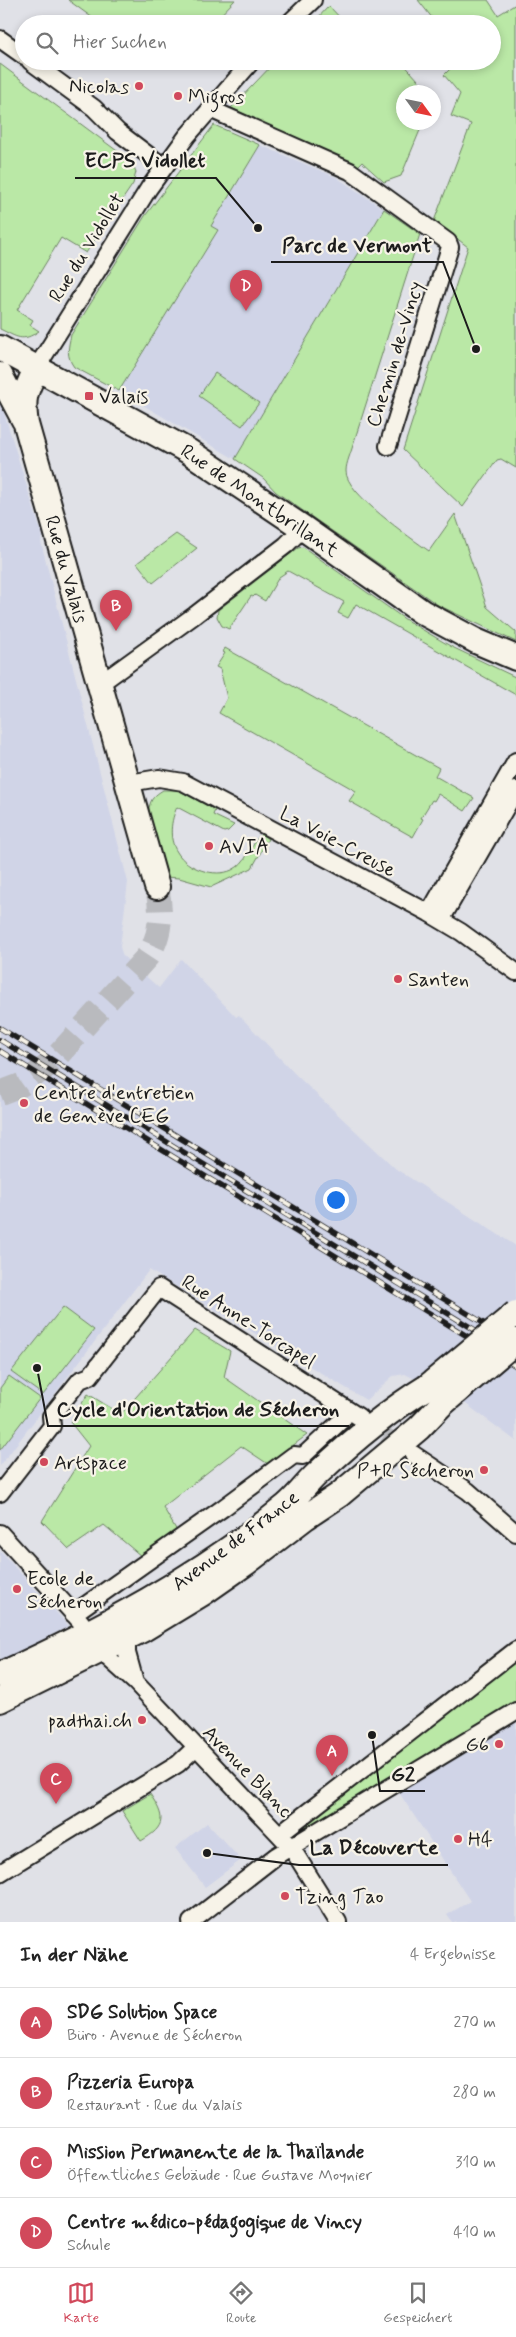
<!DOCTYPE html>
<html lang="de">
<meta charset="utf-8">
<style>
:root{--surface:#fff;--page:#f2f2f2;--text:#222;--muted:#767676;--line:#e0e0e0;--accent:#d1495b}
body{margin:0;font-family:Mynerve,sans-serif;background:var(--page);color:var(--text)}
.compass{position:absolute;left:396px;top:85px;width:45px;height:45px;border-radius:50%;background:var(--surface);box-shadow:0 2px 8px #0003;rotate:123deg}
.you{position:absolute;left:335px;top:1199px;width:18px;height:18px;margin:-12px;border:4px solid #fff;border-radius:50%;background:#1a73e8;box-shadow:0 0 0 8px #1a73e833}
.badge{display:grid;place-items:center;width:32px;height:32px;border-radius:50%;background:var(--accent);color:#fff;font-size:16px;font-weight:700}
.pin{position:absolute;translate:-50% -41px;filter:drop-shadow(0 1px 2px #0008)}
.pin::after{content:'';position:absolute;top:26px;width:18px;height:15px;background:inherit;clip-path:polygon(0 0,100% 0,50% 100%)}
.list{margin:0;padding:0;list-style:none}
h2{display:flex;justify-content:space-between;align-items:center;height:65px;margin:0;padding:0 20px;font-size:21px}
h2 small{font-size:16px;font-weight:400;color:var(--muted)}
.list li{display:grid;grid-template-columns:32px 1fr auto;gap:15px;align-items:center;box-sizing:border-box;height:70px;padding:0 20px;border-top:1px solid var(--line)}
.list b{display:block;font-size:19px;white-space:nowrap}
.list p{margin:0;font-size:16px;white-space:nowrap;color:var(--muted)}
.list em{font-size:16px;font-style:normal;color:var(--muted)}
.icon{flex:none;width:28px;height:28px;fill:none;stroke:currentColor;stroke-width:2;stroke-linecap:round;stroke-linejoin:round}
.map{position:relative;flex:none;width:516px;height:1922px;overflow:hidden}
.search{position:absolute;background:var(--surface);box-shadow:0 2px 8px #0003;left:15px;right:15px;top:15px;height:55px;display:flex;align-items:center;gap:12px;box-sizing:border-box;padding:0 18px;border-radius:28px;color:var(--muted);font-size:19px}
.sheet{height:345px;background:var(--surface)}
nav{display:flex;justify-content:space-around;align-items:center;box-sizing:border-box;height:70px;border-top:1px solid var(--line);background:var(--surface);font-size:14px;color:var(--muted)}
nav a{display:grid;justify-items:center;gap:2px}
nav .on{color:var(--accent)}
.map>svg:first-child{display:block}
.built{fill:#d0d4e7}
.green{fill:#bae8a6;stroke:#6b8261}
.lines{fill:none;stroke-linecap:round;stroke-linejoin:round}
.street-tunnel{stroke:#b9babe;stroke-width:16;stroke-dasharray:16 8;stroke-linecap:butt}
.secondary-tunnel{stroke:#b9babe;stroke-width:24;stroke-dasharray:24 12;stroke-linecap:butt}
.street-casing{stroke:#1c1c1c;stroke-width:20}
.secondary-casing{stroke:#1c1c1c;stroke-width:28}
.street{stroke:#f7f3e8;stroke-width:16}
.secondary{stroke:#f7f3e8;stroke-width:24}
.rail-casing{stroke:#1c1c1c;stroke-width:5.5}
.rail{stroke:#f7f3e8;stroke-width:4;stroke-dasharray:11;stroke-linecap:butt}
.secondary-bridge-casing{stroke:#1c1c1c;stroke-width:28;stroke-linecap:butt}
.secondary-bridge{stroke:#f7f3e8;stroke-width:24}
.poi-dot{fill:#d1495b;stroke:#f7f3e8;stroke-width:2}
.labels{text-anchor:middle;stroke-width:4.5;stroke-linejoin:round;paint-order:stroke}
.poi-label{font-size:20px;fill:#1c1c1c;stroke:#f7f3e8;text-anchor:start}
.street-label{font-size:20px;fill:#1c1c1c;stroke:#f7f3e8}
.leader{fill:none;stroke:#1c1c1c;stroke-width:2}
.callout-dot{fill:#1c1c1c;stroke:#f7f3e8;stroke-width:2}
.callout-label{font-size:21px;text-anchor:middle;font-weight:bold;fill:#1c1c1c;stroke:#f7f3e8;stroke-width:4.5;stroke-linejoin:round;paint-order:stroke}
</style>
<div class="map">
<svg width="516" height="1922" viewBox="0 0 516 1922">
<rect width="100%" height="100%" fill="#e0e1e7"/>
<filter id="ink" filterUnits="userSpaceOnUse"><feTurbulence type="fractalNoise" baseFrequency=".02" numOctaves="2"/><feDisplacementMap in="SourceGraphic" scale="10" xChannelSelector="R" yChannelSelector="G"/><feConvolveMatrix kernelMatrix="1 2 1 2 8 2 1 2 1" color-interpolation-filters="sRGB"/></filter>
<g filter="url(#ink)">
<path class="built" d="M260,145L336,177L384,209L235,459L119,391L218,230L211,226Z
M0,400L42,535L41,542L128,882L120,947L123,956L159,988L181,959L236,1017L239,1015L296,1075L396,1169L516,1246V1441L466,1404L405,1374L393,1376L366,1400L149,1270L0,1466Z
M0,1551L69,1626L0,1662Z
M516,1719V1922H452L447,1915L470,1901L398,1791Z
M207,1823L241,1860L205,1887L175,1848Z"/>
<path class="green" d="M68,0H235L212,24H101Z
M418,0H488L498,15L516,4V468L501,459L497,460L463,507L403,450L468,247L434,221L471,124L451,116L460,94L444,75L455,64L454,61H492V24H437Z
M329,6L346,24H312Z
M276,61H401L427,90L426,92H404V122L423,123L401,176L384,182L362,162L358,166L231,108Z
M0,64L132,162L136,172L133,184L86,253L61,238L17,310L33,320L30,325L39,331C22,343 17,337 0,329Z
M214,125L260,145L211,226L218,230L119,391L74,367C66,356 68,348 71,335L145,216Z
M384,209L420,234L353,445C351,453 346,463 346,471C345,493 411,538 429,551L455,514L487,607L516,632V642L438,605L276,492L263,478L235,459Z
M215,373L259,403L242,426L199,396Z
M176,534L197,548L153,583L137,563Z
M303,547L406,620L452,647L515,677L516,676V695L356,604L348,618L338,613L344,602L288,571L279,577L265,601L255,595L253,597L251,596L229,629L222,626L217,617L218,610L298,548Z
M225,648L439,768L435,776L474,798L465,811L438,794L434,801L432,800L421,818L423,819L413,837L349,801L356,791L219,713L227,698L220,669L216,667L225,653L223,652Z
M163,790H178L215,810L213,815L234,825L228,831L224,832L177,807C171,820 168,838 177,852C187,869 215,878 232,870C247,863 250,846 261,834L268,839L252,868L211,887L179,878L165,877C160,860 144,821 150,804C152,797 158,793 163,790Z
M63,1307L94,1330L43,1395L11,1372Z
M195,1330L230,1351L224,1377L307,1435L268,1464L241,1446L163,1507L177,1531L141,1556L104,1525L69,1549L42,1521L89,1446L70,1422L88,1394L121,1414Z
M9,1376L40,1398L0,1450V1388Z
M516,1652V1703L300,1836L291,1828Z
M150,1794C165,1817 167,1826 141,1841L122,1811Z"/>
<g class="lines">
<path class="street-tunnel" d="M365,1421L407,1450"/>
<path class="secondary-tunnel" d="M0,1093L21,1085L50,1064L147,957C162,935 162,912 157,887"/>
<defs>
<path id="street" d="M288,24L313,0
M0,39L24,56
M30,61L94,108L118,132L164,167
M210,109L350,171L448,242L450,247L388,446
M37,367L149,188L187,136L252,61
M101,683L195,615L286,545L303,528
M129,783L159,778L183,782L429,913L461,932L516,972
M429,913L516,761
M441,920L516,790
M413,1454L468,1491L516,1533
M0,1493L52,1426L51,1416L80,1380L90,1376L159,1288L359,1417
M0,1533L81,1622L106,1656L135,1682L291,1847L338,1922
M73,1614L223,1508L294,1455L303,1456L343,1419
M127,1630V1653L135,1682
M287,1828L516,1650
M0,1873L178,1764L195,1748
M191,1922L276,1856L516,1711"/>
<path id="secondary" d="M0,348L188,451L303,528L422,612L476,641L516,658
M37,367C25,392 22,397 26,424L157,887
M0,375L24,420
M0,1675C101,1629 199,1577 286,1506C298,1496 306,1484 317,1474C351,1442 388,1411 427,1387
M0,1700L142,1630L203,1593L246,1563L306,1517L339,1495L419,1428L442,1404"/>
</defs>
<use href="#street" class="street-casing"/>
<use href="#secondary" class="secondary-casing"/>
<use href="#street" class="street"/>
<use href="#secondary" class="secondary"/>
<defs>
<path id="rail" d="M0,1028L516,1343
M0,1040L516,1355
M0,1051L516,1366"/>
</defs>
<use href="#rail" class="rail-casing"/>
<use href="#rail" class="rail"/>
<defs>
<path id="secondary-bridge" d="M427,1387L516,1313
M442,1404L516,1341"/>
</defs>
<use href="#secondary-bridge" class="secondary-bridge-casing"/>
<use href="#secondary-bridge" class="secondary-bridge"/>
</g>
</g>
<g class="poi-dot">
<circle cx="139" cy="86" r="5"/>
<circle cx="178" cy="96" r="5"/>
<rect x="84" y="391" width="10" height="10" rx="2.5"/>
<circle cx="209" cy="846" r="5"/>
<circle cx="398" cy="979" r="5"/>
<circle cx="24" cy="1103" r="5"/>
<circle cx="44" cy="1462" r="5"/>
<circle cx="484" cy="1470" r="5"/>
<circle cx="17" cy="1589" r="5"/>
<circle cx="142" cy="1720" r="5"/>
<circle cx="499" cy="1744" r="5"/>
<circle cx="458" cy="1839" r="5"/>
<circle cx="285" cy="1896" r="5"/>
</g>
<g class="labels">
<g class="poi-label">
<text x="129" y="93" text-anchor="end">Nicolas</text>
<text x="188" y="103">Migros</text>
<text x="99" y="403">Valais</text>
<text x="219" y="853">AVIA</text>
<text x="408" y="986">Santen</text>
<text x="34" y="1099">Centre d'entretien<tspan x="34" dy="23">de Genève CEG</tspan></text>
<text x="54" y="1469">Artspace</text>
<text x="474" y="1477" text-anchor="end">P+R Sécheron</text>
<text x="27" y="1585">Ecole de<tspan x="27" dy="23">Sécheron</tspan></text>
<text x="132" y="1727" text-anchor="end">padthai.ch</text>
<text x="489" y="1751" text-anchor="end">G6</text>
<text x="468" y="1846">H4</text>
<text x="295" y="1903">Tzing Tao</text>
</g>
<g class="street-label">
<text transform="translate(86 247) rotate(-58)" y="7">Rue du Vidollet</text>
<text transform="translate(394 354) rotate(-73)" y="7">Chemin de-Vincy</text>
<text transform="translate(260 500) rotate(34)" y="7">Rue de Montbrillant</text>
<text transform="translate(67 569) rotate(74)" y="7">Rue du Valais</text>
<text transform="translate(338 841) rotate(28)" y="7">La Voie-Creuse</text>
<text transform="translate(249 1321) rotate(33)" y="7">Rue Anne-Torcapel</text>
<text transform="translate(235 1540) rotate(-37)" y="7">Avenue de France</text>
<text transform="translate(248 1771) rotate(46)" y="7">Avenue Blanc</text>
</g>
</g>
<path class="leader" d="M258 228L216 178H75M476 349L443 262H271M37 1368L48 1426H349M372 1735L380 1791H425M207 1853L299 1865H448"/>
<g class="callout-dot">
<circle cx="258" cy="228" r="5"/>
<circle cx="476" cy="349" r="5"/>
<circle cx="37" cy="1368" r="5"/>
<circle cx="372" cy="1735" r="5"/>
<circle cx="207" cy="1853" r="5"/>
</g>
<g class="callout-label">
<text x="145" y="167">ECPS Vidollet</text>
<text x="357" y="252">Parc de Vermont</text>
<text x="198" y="1416">Cycle d'Orientation de Sécheron</text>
<text x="403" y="1781">G2</text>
<text x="374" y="1854">La Découverte</text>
</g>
</svg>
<svg class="compass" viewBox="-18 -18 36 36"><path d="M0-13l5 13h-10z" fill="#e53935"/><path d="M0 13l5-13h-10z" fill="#767676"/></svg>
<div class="you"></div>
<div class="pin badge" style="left:332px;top:1776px">A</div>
<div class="pin badge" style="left:116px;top:631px">B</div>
<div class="pin badge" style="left:56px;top:1804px">C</div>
<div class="pin badge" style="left:246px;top:311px">D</div>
<div class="search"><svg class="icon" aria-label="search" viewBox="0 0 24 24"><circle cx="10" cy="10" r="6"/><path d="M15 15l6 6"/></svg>Hier suchen</div>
</div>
<section class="sheet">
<h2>In der Nähe<small>4 Ergebnisse</small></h2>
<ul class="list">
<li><span class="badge">A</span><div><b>SDG Solution Space</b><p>Büro · Avenue de Sécheron</p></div><em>270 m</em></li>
<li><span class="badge">B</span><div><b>Pizzeria Europa</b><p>Restaurant · Rue du Valais</p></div><em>280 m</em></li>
<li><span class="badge">C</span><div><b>Mission Permanente de la Thaïlande</b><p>Öffentliches Gebäude · Rue Gustave Moynier</p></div><em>310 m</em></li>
<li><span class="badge">D</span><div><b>Centre médico-pédagogique de Vincy</b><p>Schule</p></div><em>410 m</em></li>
</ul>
</section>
<nav>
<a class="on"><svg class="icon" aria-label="map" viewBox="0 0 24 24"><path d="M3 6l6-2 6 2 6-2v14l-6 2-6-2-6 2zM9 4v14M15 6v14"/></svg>Karte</a>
<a><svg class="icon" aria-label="directions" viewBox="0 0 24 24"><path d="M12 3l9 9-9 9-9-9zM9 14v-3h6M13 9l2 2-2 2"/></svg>Route</a>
<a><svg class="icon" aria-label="saved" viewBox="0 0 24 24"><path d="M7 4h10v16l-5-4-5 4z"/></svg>Gespeichert</a>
</nav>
